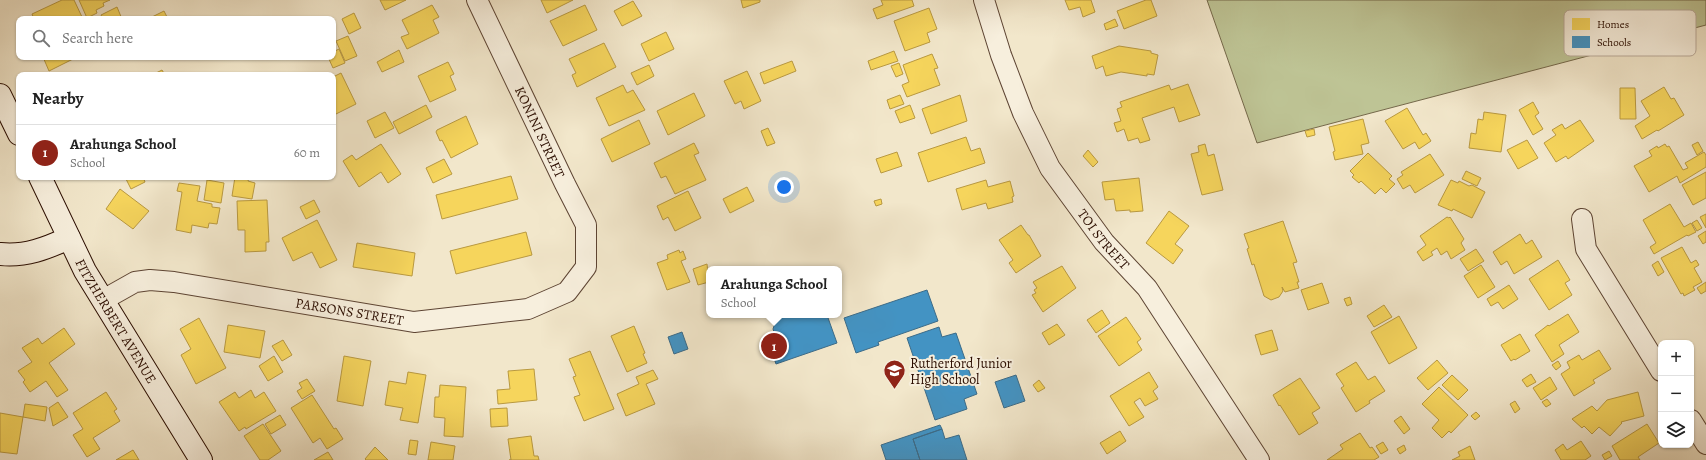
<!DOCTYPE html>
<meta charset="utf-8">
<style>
:root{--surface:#fff;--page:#f6f6f6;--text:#222;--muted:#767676;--line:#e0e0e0;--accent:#8f2418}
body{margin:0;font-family:Alegreya,serif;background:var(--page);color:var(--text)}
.controls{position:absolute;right:12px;bottom:12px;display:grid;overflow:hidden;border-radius:8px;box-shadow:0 1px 3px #0004}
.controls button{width:36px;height:36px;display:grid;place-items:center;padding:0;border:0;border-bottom:1px solid var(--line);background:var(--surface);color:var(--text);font:20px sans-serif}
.you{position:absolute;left:784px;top:187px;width:14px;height:14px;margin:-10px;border:3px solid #fff;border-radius:50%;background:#1a73e8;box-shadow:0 0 0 6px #1a73e833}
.badge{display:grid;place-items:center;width:26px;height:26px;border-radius:50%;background:var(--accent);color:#fff;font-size:13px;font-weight:700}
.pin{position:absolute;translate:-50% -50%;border:2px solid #fff;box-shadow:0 1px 4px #0006}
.popup{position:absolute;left:706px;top:266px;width:136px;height:52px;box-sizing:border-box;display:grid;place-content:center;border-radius:8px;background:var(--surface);filter:drop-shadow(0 1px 3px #0005);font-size:13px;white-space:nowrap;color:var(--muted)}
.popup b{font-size:15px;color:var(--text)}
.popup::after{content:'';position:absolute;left:50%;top:100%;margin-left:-8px;border:8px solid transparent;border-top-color:var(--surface)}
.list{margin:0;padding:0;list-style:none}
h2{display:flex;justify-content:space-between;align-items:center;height:52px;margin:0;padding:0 16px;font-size:17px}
h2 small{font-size:13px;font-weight:400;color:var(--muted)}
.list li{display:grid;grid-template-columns:26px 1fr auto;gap:12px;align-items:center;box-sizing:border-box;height:56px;padding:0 16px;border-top:1px solid var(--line)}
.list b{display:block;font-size:15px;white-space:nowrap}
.list p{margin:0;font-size:13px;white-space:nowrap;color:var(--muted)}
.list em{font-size:13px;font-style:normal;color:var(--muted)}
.icon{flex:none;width:22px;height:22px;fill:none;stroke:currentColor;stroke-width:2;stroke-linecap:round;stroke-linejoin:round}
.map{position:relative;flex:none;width:1706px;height:460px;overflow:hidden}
.search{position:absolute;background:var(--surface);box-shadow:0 1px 3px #0004;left:16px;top:16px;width:320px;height:44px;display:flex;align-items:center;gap:10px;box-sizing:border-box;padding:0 14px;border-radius:8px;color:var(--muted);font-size:15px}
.panel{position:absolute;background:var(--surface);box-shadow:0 1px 3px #0004;left:16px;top:72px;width:320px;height:108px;border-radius:8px}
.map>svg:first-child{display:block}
.green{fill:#bec495;stroke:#74684a}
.homes{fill:#f6d55c;stroke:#b99940}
.schools{fill:#4393c3;stroke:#3c6b88}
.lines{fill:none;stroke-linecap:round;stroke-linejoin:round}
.street-casing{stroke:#5d4433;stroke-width:22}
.secondary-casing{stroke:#2b0d00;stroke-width:24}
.street{stroke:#f7efdd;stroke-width:20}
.secondary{stroke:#f7efdd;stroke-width:22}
.labels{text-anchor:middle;stroke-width:4;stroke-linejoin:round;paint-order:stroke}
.street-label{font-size:14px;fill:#2b0d00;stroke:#f7efdd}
.poi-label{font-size:14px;fill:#2b0d00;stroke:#f7efdd;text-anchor:start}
.key{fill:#f7efdd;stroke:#baab9b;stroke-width:1}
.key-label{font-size:11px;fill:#2b0d00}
</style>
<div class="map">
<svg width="1706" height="460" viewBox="0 0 1706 460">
<rect width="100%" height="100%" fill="#f2e7cb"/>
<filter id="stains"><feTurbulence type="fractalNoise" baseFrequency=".005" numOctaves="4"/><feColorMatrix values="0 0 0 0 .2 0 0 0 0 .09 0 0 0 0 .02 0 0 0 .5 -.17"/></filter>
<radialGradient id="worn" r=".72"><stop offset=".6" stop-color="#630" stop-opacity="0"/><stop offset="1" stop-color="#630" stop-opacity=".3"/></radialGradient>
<path class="green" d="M1207,0H1706V25L1257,143Z"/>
<path class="homes" d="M62,0H74L82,17L78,19H34L32,14Z
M79,0H110L103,3L104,6L96,10L97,13L87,18Z
M380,0H406L385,10Z
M541,0H573L547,13Z
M741,0H760V2L743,8Z
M881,0H912L914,6L877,19L873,9L883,5Z
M1065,0H1091L1095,12L1083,17L1080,7L1069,10Z
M1146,0H1151L1157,16L1124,29L1117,11Z
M633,1L642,16L622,26L614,11Z
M432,5L439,17L433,20L439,33L407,49L401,37L409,34L402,20Z
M585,5L597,30L563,46L550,21Z
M117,7L122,19H103L101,15Z
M929,8L937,29L927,33L930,42L905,51L894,21Z
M164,11L168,19H148Z
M354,13L361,28L349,34L342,19Z
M1115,19L1118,26L1106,30L1104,24Z
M666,32L674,49L649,61L641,44Z
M348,36L357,56L345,61L336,41Z
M604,43L616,67L577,87L572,75L576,73L569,59Z
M1119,46L1151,51V53L1158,55L1154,75L1147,74V76L1121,72L1106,76L1103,66L1096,69L1092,56Z
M339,49L345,63L333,68L328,57H333V52Z
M399,50L404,62L382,72L377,62Z
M894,51L898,61L871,70L868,61Z
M932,54L938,68L934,69L940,85L907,97L902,85L909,82L903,65Z
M43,57H77L49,71Z
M792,61L796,71L764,84L760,73Z
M448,62L454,74L450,76L456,90L430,102L418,76Z
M899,63L903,74L896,77L891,66Z
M649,65L654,76L637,85L631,73Z
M162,70L165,75H154V74Z
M747,71L761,101L744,109L741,101L735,104L724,81Z
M341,73L356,104L336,114L333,108V77Z
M1188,84L1200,115L1179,122L1174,107L1142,118L1150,140L1140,143L1138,138L1128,141L1124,129L1117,132L1114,123L1121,121L1117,109L1122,107L1120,102L1169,85L1171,90Z
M623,85L627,93L633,90L645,110L609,126L596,98Z
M1664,87L1671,99L1674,98L1684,115L1658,131L1657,130L1642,139L1635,126L1650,116L1641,101Z
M1620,88H1635L1636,119H1620Z
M694,93L705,116L668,135L657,111Z
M900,95L904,104L890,109L887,100Z
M960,95L967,121L931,134L922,109Z
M1533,102L1539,113L1535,116L1543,129L1533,135L1519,110Z
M426,105L432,117L399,134L393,122Z
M910,105L915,118L900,123L895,111Z
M1407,108L1423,135L1426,133L1431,141L1419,149L1415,142L1403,149L1385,121Z
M385,112L394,128L375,138L367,121Z
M1484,112L1506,115L1501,152L1469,148L1471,133L1476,134L1478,119L1483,120Z
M466,116L478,144L451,158L442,140L440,141L436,132L437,130Z
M1363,119L1369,143L1361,145L1363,154L1335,160L1333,152L1335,151L1329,127Z
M639,120L650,144L612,162L601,139Z
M1580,120L1594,141L1568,159L1566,156L1556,162L1544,143L1556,135L1552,130L1562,124L1565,129Z
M768,128L775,143L767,146L761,131Z
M1314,129L1315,135L1307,137L1305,131Z
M966,137L971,151L980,148L985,163L928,182L918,153Z
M1527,140L1538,158L1518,169L1507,150Z
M1698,142L1703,151L1697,155L1692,145Z
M694,143L699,153L694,155L706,180L675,194L666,176L661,178L654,163Z
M381,144L401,174L388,183L381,172L359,187L343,161L352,155L356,160Z
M1205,144L1208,156L1214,154L1223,190L1202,195L1191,154L1199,152L1198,146Z
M1665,144L1667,147L1669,146L1683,170L1688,168L1685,163L1704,152L1706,155V167L1680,183L1677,176L1649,192L1634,166L1652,156L1649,151L1657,146L1658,148Z
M1088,150L1098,162L1093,167L1083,156Z
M897,152L902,166L881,173L876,159Z
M1368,153L1392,176L1389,179L1395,184L1386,193L1381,188L1375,194L1361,181L1359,183L1352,177L1354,175L1350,171Z
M1430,154L1444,175L1415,193L1410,185L1403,189L1397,179L1403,175L1401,172Z
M444,159L452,174L433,183L426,168Z
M1466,171L1481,178L1477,186L1462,179Z
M1706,172V198L1693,205L1682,185Z
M511,176L518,199L442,219L436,195Z
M125,177H143L145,182L131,189Z
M235,177H249L248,181L255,183L252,199L232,196Z
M1139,178L1143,211L1130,212V210L1116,211L1114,199L1105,200L1102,182Z
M207,180L224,183L221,203L204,200Z
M986,180L988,187L1010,181L1014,196L1012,197L1013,202L988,209L986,203L962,210L956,189Z
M1451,180L1458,183L1459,181L1469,186L1472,185L1485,192L1472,218L1453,209L1452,211L1438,205Z
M179,183L200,186L197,201L212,204V207L220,208L217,224L209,223L208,228L192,225L191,233L176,230L182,192L177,191Z
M747,187L754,201L730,213L723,199Z
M120,189L149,211L133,229L106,209Z
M688,191L701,218L675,231L668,217L663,220L657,206Z
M881,199L882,204L876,206L874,201Z
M267,200L269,242H266V251L245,252V230H238L237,201Z
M314,200L320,212L306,219L300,207Z
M1670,204L1684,227L1691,223L1696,232L1688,236L1687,235L1654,254L1650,247L1656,243L1643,220Z
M1169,211L1189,226L1175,244L1183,250L1173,264L1146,243Z
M1706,214V228L1700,217Z
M1447,217L1449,218L1450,217L1464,239L1461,243L1465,250L1451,259L1447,251L1441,255L1437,248L1431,252L1433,255L1423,261L1417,252L1426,245L1420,236Z
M317,220L337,260L320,268L312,252L293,261L282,238Z
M1697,220L1702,228L1697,231L1692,223Z
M1283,221L1297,262L1293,263L1299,282H1297L1299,288L1285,292L1282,287L1283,291L1279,297L1271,300L1264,296L1254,264L1252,265L1247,249L1249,248L1244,234Z
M1021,225L1028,235H1029L1041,256L1016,273L1009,263L1013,260L999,240Z
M1706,231V242L1703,244L1698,236Z
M526,232L532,255L456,274L450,251Z
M1520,234L1526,244L1532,240L1542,257L1514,274L1507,261L1501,265L1493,252Z
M357,243L415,253L412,276L353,267Z
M1682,247L1691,263L1696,260L1699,265L1694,268L1702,282L1693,287L1695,290L1684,296L1683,293L1681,294L1661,258Z
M1476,249L1484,261L1468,271L1460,259Z
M679,250L680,253L683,251L686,259L681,261L690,282L667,290L657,263L668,259L667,255Z
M1558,260L1570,280L1565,283L1572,295L1549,310L1529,279Z
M1658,261L1664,272L1658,276L1652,265Z
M707,264L709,282L698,285L693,269Z
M1481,265L1495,287L1478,298L1464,276Z
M1062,266L1076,288L1043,312L1032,295L1036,293L1034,290L1037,288L1033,282Z
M1706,282V291L1701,294L1697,288Z
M1322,283L1329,303L1308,310L1301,290Z
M1509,285L1518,299L1503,309L1498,302L1491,306L1487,299Z
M1350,297L1352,304L1347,306L1344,299Z
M1384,305L1392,317L1374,327L1367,316Z
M1102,310L1110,323L1096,333L1087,320Z
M1568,314L1579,332L1559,345L1564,354L1552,362L1535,335L1548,325L1549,326Z
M1399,316L1417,348L1389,364L1371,332Z
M1126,317L1141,339L1137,342L1142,350L1119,366L1098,336Z
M199,318L226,368L196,384L181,355L191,349L180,329Z
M1057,324L1065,335L1049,345L1042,333Z
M228,325L265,331L260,358L224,352Z
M634,326L645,353L643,354L647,363L627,372L611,336Z
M64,328L75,344L49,363L68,390L57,397L46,381L30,392L23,382L25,380L18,371L32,362L22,348L38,338L42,344Z
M1272,330L1278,350L1261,355L1255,335Z
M1520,334L1530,351L1515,360L1514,359L1511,361L1501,345Z
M283,340L292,355L282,361L272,346Z
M1599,350L1611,369L1593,380L1595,383L1574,396L1561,374L1570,368L1567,362L1579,355L1582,360Z
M590,351L614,409L584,421L574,397L580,395L573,377L576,376L569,359Z
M274,356L283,372L268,381L259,366Z
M344,356L371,361L363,406L337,401Z
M1437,360L1448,373L1428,390L1417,378Z
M1558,361L1561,366L1556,370L1552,365Z
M1356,362L1368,380L1375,376L1385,391L1369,401L1370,403L1356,412L1341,388L1344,386L1336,374Z
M534,369L537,400L498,404L497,390L510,389L508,371Z
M653,370L658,379L646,384L655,404L626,416L617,394L639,384L636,377Z
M408,372L426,375L418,423L400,420L403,408L385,405L389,381L406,384Z
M1149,372L1158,387L1153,391L1158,399L1145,406L1140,398L1134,402L1144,417L1129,426L1110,396Z
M1531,374L1536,382L1527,387L1522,380Z
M1452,375L1468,390L1458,400L1442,385Z
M1550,377L1557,389L1541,400L1533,388Z
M1300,378L1320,408L1312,413L1318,423L1299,435L1280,405L1279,406L1273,395Z
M307,379L315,391L302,399L297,391L302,388L299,383Z
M1039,380L1045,388L1038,392L1033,385Z
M440,385L466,387L463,437L444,436L445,418L434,417L435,397H439Z
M1439,387L1468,415L1451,433L1449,431L1442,438L1432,428L1439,420L1422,404Z
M251,390L255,398L264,392L276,411L246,429L245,427L239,431L219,402L235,392L239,398Z
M106,392L117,409L114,411L120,421L93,438L100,449L87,457L73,435L83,429L73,413Z
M1638,392L1644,416L1621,422L1622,423L1610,436L1599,427L1592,434L1584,426L1582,428L1572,419L1592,406L1597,411L1607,400Z
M312,395L334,429L336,428L343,439L327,449L320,438L313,443L291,408Z
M1547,399L1551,404L1546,407L1542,402Z
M1515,401L1520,409L1515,413L1510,404Z
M58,402L68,417L53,426L49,408Z
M25,404L47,407L45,421L23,417Z
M507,408L508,426L491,427L490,409Z
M1476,412L1480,416L1475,420L1471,416Z
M0,413L23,417L17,454L0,452Z
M280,415L286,425L271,434L265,424Z
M1401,416L1410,429L1404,434L1394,421Z
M263,424L281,451L268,460H260L244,436Z
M1647,424L1659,443L1638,457L1640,460H1620L1612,446Z
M1120,431L1126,441L1107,454L1100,443Z
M1360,433L1370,448L1372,447L1379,457L1374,460H1327L1343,449L1340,445Z
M531,436L534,456H538L539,460H509H511L508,439Z
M410,440L418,441L416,455L408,454Z
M1581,441L1591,456L1585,460H1561L1555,450L1563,444L1567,450Z
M431,442L455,446L453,460H428Z
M1383,442L1388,450L1381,454L1376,446Z
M1404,445L1406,450L1400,454L1397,449Z
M1470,446L1475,460H1452L1460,456L1458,452Z
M375,447L388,460H366L365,459Z
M133,450L139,460H116Z
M1609,451L1612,456L1605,460L1602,455Z
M328,452L333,460H314Z"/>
<path class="schools" d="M927,290L938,321L878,342L879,345L856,353L844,318Z
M782,315H827L837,343L776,364L768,341L776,338L773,329L776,320L783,317Z
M939,327L942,337L956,333L977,394L964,399L967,409L935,420L907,338Z
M682,332L688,349L674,354L668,337Z
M1016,375L1025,401L1004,408L995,382Z
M940,425L942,429L913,439L920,460H886L881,445Z
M942,429L945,439L959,435L967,460H920L913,439Z"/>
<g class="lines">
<defs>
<g id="street">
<path id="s1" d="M984,0L1001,55L1023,113L1050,168L1104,242L1147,288L1259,460"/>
<path d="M1582,219L1586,249L1661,371"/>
<path id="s2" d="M103,300L135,282L150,280L174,282L414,322L528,309L567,292L586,267V225L565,184L477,0"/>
<path d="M1691,420L1706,444"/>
</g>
<g id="secondary">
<path d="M0,95L19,134"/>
<path id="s3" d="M40,177L85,271L201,460"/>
<path d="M0,254C25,257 47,248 69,238"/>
</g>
</defs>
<use href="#street" class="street-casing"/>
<use href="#secondary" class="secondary-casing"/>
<use href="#street" class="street"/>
<use href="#secondary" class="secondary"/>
</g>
<defs>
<symbol id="school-pin" viewBox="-11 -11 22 30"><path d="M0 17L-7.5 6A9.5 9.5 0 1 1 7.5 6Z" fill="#8f2418" stroke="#f7efdd"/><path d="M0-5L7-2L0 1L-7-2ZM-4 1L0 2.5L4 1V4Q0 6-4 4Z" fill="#fff"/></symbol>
</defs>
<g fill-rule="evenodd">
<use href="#school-pin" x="882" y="358" width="25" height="34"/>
</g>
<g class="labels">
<g class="street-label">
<text transform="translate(540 132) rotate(65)" y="5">KONINI STREET</text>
<text dy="5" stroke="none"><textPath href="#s1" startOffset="270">TOI STREET</textPath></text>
<text dy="5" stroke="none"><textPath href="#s2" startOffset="254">PARSONS STREET</textPath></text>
<text dy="5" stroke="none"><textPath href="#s3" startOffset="163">FITZHERBERT AVENUE</textPath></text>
</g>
<g class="poi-label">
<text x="910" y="368">Rutherford Junior<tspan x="910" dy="16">High School</tspan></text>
</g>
</g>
<rect x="1564" y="10" width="132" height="46" rx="6" class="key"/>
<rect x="1572" y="18" width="18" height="12" fill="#f6d55c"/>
<rect x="1572" y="36" width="18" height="12" fill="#4393c3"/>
<g class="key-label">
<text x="1597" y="28">Homes</text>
<text x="1597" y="46">Schools</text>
</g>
<rect width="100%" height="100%" filter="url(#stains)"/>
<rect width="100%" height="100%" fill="url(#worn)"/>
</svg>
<div class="controls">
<button>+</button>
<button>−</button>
<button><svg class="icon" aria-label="layers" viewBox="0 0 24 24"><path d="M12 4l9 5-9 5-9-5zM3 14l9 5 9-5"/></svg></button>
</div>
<div class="you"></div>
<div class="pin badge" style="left:774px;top:346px">1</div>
<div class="popup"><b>Arahunga School</b>School</div>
<div class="search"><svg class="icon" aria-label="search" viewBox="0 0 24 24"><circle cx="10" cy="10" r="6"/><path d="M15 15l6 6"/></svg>Search here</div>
<section class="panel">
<h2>Nearby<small></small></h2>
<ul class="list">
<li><span class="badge">1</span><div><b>Arahunga School</b><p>School</p></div><em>60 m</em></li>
</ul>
</section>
</div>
